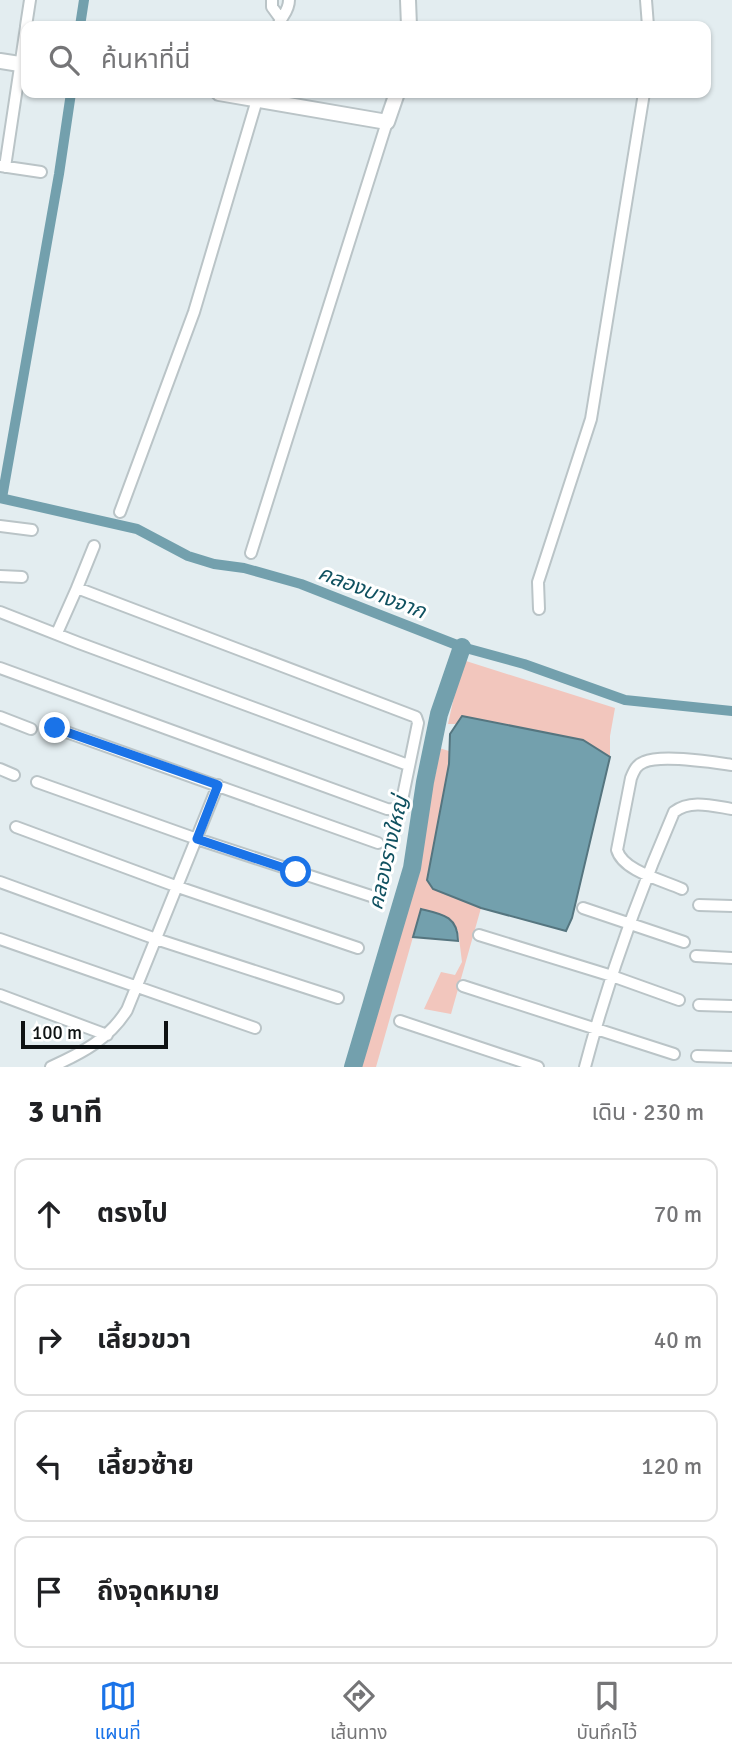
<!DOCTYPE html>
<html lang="th">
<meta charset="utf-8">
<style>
:root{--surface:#fff;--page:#f6f6f6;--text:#202124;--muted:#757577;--line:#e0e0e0;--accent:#1a73e8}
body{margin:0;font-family:Signika,"Noto Sans Thai",sans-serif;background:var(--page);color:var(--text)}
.scale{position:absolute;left:21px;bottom:18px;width:147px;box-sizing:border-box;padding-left:7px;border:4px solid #0e1213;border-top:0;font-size:19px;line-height:24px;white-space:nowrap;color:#0e1213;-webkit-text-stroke:5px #fff;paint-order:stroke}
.stop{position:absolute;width:21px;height:21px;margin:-16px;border:5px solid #1a73e8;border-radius:50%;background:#fff}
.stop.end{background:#1a73e8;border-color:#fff;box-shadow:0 2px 7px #0008}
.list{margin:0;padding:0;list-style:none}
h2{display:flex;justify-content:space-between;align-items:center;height:91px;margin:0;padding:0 28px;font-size:30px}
h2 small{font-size:23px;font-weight:400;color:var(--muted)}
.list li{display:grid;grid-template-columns:46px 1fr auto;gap:21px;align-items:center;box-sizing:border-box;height:112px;margin:0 14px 14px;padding:0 14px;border:2px solid var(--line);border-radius:14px}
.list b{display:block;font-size:26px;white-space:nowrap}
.list em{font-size:23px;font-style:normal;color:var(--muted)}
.icon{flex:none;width:38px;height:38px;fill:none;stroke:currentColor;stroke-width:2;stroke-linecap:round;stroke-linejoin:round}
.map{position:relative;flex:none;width:732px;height:1067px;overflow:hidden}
.search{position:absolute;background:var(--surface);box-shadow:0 2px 5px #0004;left:21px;right:21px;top:21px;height:77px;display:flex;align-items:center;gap:18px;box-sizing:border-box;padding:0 24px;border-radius:14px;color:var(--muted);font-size:26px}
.sheet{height:595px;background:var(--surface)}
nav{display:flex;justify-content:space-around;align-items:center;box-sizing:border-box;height:98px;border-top:2px solid var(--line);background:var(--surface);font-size:19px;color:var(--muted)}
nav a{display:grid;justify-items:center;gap:4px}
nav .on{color:var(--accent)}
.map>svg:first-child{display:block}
.green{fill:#f2c6bd}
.water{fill:#73a0ad;stroke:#55757f;stroke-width:2}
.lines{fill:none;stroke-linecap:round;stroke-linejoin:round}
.canal{stroke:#73a0ad;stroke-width:10}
.river{stroke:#73a0ad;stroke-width:18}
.minor-casing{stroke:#bac4c7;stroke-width:14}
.tertiary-casing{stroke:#bac4c7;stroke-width:18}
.minor{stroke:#fff;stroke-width:10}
.tertiary{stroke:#fff;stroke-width:14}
.route{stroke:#1a73e8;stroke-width:9}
.labels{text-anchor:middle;stroke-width:6;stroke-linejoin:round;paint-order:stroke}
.water-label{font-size:21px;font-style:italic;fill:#105160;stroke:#fff}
</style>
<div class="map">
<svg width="732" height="1067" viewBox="0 0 732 1067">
<rect width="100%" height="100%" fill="#e3edf0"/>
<path class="green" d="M466,661L615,708L610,736V757L583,740L463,716L457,724H448L461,665Z
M436,747L449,751V764L427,880L433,889L481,908L451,1014L424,1009L441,972L455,975L462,962L458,930L413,937L376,1067H361L401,931L420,851L425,812L437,768Z"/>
<path class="water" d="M462,716L583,740L610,757L572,918L566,931L481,908L433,889L427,880L449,764L450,734Z
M421,909C442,914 458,916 458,941L413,937Z"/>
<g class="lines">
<path class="canal" d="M80,26L84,0
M0,498L137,529L188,556L214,564L244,568L301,584L462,647L524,664L625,700L732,711
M2,498L59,174L71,93"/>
<path class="river" d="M353,1067L412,868L425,782L439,714L462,647"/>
<defs>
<path id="minor" d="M272,0V7L280,18
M646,0L648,26
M26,26L30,0
M278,26C281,16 289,12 289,0
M0,166L41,172
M5,167L26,27
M120,512L194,312L259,93
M0,526L32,530
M251,553L387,122
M0,576L22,577
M77,588L94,546
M539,609L538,582L591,419L644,93
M0,612L79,643L408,765
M0,668L387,809L400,810L418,723L416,717L77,588L57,633
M0,717L31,729
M55,728L378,843
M0,769L14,775
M37,782L197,839L371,896
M16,827L178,887L358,948
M0,882L156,939L338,998
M682,889C662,880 623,871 617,850L631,778C634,771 636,765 644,762C662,754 711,762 732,765
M699,905L732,906
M583,908L684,942
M479,935L612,976L679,1000
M0,939L255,1028
M696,956L732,958
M463,986L674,1054
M0,995L107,1035
M699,1005L732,1006
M400,1021L538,1067
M697,1056L732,1057
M51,1067C82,1053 109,1039 127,1010L218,785
M585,1067C608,980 638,895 674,812C690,799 713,806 732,809"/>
<path id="tertiary" d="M408,0L409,26
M0,61L26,65
M219,93L387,122L397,93"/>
</defs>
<use href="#minor" class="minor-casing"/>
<use href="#tertiary" class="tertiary-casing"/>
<use href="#minor" class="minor"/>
<use href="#tertiary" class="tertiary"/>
</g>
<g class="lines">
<path class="route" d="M55,728L218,785L197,839L296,872"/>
</g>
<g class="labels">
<g class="water-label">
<text transform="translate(372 592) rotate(21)" y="7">คลองบางจาก</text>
<text transform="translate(388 853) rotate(-77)" y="7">คลองรางใหญ่</text>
</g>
</g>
</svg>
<div class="scale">100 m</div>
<div class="stop" style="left:296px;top:872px"></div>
<div class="stop end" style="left:55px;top:728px"></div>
<div class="search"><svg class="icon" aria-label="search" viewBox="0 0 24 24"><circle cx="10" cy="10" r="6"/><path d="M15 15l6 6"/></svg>ค้นหาที่นี่</div>
</div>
<section class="sheet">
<h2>3 นาที<small>เดิน · 230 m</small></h2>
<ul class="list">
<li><svg class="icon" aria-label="ahead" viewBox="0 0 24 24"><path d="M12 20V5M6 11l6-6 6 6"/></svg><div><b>ตรงไป</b></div><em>70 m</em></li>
<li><svg class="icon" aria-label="right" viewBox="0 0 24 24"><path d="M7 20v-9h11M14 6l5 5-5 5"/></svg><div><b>เลี้ยวขวา</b></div><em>40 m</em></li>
<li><svg class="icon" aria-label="left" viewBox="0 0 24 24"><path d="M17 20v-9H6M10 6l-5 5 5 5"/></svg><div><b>เลี้ยวซ้าย</b></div><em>120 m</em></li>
<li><svg class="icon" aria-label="arrive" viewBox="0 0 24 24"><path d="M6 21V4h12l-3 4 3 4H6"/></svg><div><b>ถึงจุดหมาย</b></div></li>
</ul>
</section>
<nav>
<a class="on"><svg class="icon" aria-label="map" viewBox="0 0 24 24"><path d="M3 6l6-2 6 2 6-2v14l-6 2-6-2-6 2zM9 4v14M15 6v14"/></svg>แผนที่</a>
<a><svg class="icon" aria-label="directions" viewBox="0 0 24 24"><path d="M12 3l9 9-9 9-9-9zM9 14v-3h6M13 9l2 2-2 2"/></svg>เส้นทาง</a>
<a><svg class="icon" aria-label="saved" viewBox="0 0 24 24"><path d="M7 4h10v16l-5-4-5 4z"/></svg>บันทึกไว้</a>
</nav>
